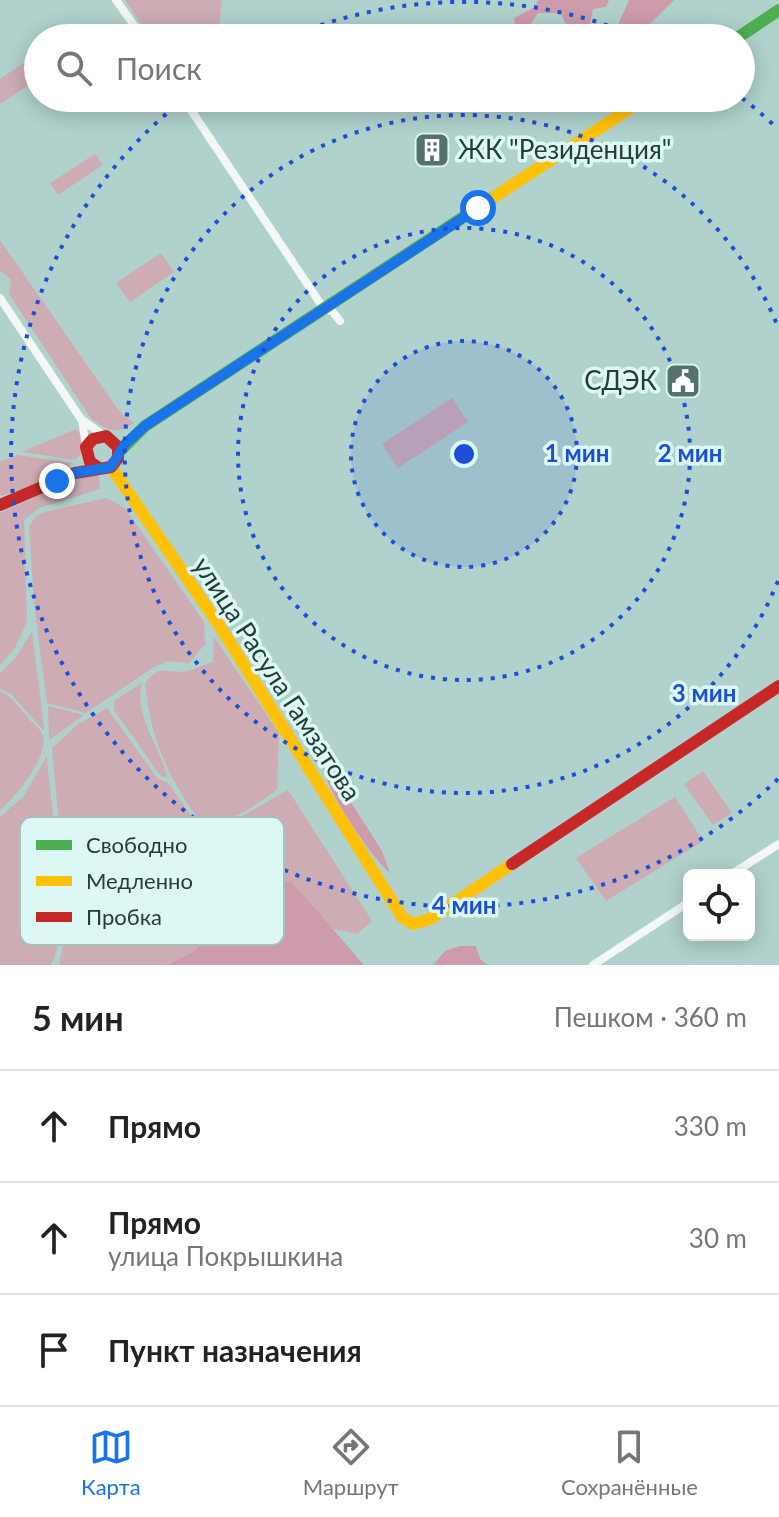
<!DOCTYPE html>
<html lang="ru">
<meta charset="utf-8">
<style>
:root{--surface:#fff;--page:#f2f2f2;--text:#222;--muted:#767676;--line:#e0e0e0;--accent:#1a73e8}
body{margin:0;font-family:Lato,sans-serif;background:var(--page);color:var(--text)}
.controls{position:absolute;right:24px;bottom:24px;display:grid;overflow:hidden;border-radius:12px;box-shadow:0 4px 20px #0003}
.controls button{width:72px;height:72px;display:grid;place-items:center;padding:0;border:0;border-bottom:2px solid var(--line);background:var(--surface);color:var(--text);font:40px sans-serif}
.stop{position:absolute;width:24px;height:24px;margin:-18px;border:6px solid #1a73e8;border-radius:50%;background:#fff}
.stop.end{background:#1a73e8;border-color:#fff;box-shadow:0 2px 8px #0008}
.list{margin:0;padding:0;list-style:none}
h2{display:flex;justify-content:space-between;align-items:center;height:104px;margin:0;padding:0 32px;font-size:34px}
h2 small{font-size:26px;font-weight:400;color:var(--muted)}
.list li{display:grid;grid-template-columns:52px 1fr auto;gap:24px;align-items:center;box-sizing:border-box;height:112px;padding:0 32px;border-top:2px solid var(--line)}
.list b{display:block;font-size:30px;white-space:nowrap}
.list p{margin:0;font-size:26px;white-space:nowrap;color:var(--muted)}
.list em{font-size:26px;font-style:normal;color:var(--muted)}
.icon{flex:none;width:44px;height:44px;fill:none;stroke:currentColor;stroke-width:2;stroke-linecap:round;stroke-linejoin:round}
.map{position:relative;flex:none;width:779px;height:965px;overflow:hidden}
.search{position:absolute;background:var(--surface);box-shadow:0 4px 20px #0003;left:24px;right:24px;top:24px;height:88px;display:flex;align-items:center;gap:20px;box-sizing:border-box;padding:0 28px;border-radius:44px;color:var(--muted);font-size:30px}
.sheet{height:440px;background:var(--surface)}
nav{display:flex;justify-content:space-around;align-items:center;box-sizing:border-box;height:112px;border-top:2px solid var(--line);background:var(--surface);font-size:22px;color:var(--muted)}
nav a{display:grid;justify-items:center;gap:4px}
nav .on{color:var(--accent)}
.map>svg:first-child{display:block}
.green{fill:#cdacb4}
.forest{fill:#ce9baa}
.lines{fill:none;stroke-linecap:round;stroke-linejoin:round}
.street{stroke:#f3f8f7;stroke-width:8}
.fast{stroke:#4caf50;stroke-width:12}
.slow{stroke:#ffc107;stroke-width:12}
.jam{stroke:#c62828;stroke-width:12}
.route{stroke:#1a73e8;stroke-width:10}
.ring{fill:none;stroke:#1d4ed8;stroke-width:4;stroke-dasharray:4 8}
.labels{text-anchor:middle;stroke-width:7;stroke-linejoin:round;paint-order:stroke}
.poi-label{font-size:26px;fill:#253d3a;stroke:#dbf8f4;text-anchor:start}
.street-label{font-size:26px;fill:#253d3a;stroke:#dbf8f4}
.key{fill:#dbf8f4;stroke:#a4c0bc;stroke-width:2}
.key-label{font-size:22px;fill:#253d3a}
.centre{fill:#1d4ed8;stroke:#dbf8f4;stroke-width:4}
.ring-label{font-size:24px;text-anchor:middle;font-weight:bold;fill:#1d4ed8;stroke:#dbf8f4;stroke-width:7;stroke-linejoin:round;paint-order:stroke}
</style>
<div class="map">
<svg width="779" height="965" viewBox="0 0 779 965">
<rect width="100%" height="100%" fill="#b0d1cc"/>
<path class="green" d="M125,0H222L218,38H151Z
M38,53V79L0,104V79Z
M95,154L103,165L58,195L50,183Z
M0,240L119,411L134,423C117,435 104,430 90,417L9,294L11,279L0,271Z
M161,253L174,272L130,302L116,283Z
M452,398L468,422L398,468L382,444Z
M76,429L82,436V452L75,460L22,452Z
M17,455L73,463L34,485L0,496V462Z
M99,474L100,489L39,508L24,520L27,621L15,648L0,665V513L82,476Z
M106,498L125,508L204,622L205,644L189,663L167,661L154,667L86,713L47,703L35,613L29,527L36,516L45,512Z
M32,631L44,727V731L11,694L0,689V673L17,656Z
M214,637L279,733L277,790L246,811L208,828L202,825C168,776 152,744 145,684C158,662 171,675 187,671C196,669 205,664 213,662Z
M142,683C134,719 161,746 167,778L160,775L114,710V701Z
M0,691C12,697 19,706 27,717C32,723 41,728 43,736C49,756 15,798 0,810Z
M48,706L84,715L49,740Z
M107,708L157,778L168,783L201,830L220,829L288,790L372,921L357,934L330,928L291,881L243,885L195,951L167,965H59L68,922L52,748L77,725Z
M47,756C50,809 73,922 51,965H0V817L23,797Z
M703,771L732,813L713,825L684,784Z
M675,797L703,841L606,901L576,858Z"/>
<path class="forest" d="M538,0H609L606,7L593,9L590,24L575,27L565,23L561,13H538L527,30L515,28L514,18L535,7Z
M629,0H674L639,35L623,38L617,27Z
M322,757L382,851L390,873C372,858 317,779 322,757Z
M291,881L364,965H167L195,951L243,885Z
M460,946H476L480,959L488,965H433L445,951Z"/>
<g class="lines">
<path class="street" d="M116,0L143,38
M183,98L324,309L332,311L340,321
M0,298L81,419L103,435
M82,420L86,447
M730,875L779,844
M593,965L689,902"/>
<path class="fast" d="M737,38L779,10
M119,452L145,426L494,197"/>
<path class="slow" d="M494,197L646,98
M111,467L219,625L402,917L413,924L430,919L512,864"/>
<path class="jam" d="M0,505L75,473L111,467L118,458V447L106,436L93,439L86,447L90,462L99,468
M512,864L779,686"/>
</g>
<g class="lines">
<path class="route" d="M57,481L75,473L111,467L125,444L145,426L478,208"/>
</g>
<circle cx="464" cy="454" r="113" fill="#1d4ed8" fill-opacity=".12"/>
<g class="ring">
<circle cx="464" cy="454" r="113"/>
<circle cx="464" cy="454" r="226"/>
<path d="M778 581A339 339 0 1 1 778 327"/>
<path d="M778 779A452 452 0 1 1 183 100M287 38A452 452 0 0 1 641 38M742 98A452 452 0 0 1 778 129"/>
</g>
<defs>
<symbol id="building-square" viewBox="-11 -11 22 22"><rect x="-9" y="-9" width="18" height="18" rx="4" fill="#56716d" stroke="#dbf8f4"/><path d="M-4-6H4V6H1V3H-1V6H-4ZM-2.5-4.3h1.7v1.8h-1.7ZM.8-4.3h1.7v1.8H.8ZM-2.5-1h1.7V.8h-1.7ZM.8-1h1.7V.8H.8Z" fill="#fff"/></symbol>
<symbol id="civic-square" viewBox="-11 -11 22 22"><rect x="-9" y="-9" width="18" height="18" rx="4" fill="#56716d" stroke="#dbf8f4"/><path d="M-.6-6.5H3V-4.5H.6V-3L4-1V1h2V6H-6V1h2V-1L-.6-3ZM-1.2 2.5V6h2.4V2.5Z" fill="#fff"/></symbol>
</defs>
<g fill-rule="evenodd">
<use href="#building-square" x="412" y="130" width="40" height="40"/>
<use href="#civic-square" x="663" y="361" width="40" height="40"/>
</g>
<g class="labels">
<g class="poi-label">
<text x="458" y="159">ЖК "Резиденция"</text>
<text x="657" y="390" text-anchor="end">СДЭК</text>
</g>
<g class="street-label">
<text transform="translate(277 679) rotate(57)" y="9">улица Расула Гамзатова</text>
</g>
</g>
<rect x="20" y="817" width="264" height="128" rx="12" class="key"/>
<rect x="36" y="840" width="36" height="10" fill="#4caf50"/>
<rect x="36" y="876" width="36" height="10" fill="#ffc107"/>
<rect x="36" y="912" width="36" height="10" fill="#c62828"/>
<g class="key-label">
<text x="86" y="853">Свободно</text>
<text x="86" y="889">Медленно</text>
<text x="86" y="925">Пробка</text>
</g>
<circle cx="464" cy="454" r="12" class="centre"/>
<g class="ring-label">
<text x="577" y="462">1 мин</text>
<text x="690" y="462">2 мин</text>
<text x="704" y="702">3 мин</text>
<text x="464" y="914">4 мин</text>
</g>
</svg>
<div class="controls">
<button><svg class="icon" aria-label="locate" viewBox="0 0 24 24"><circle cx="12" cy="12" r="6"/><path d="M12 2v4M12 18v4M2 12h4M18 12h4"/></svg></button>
</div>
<div class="stop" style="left:478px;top:208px"></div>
<div class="stop end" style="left:57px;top:481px"></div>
<div class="search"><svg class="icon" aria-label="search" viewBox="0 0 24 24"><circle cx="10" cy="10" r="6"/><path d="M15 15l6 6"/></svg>Поиск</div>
</div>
<section class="sheet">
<h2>5 мин<small>Пешком · 360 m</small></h2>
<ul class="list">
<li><svg class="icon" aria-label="ahead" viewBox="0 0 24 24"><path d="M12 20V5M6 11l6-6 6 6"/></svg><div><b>Прямо</b></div><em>330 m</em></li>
<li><svg class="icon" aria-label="ahead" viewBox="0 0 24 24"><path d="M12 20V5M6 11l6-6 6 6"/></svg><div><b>Прямо</b><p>улица Покрышкина</p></div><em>30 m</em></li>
<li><svg class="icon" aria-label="arrive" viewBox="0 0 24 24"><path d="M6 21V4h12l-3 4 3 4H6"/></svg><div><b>Пункт назначения</b></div></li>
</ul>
</section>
<nav>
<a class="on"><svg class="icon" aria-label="map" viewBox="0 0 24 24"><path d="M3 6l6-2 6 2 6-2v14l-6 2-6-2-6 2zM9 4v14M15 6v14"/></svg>Карта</a>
<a><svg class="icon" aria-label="directions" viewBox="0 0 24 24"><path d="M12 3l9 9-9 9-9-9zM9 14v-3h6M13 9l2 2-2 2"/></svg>Маршрут</a>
<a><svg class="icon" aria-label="saved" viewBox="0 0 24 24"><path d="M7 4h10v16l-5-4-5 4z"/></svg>Сохранённые</a>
</nav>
